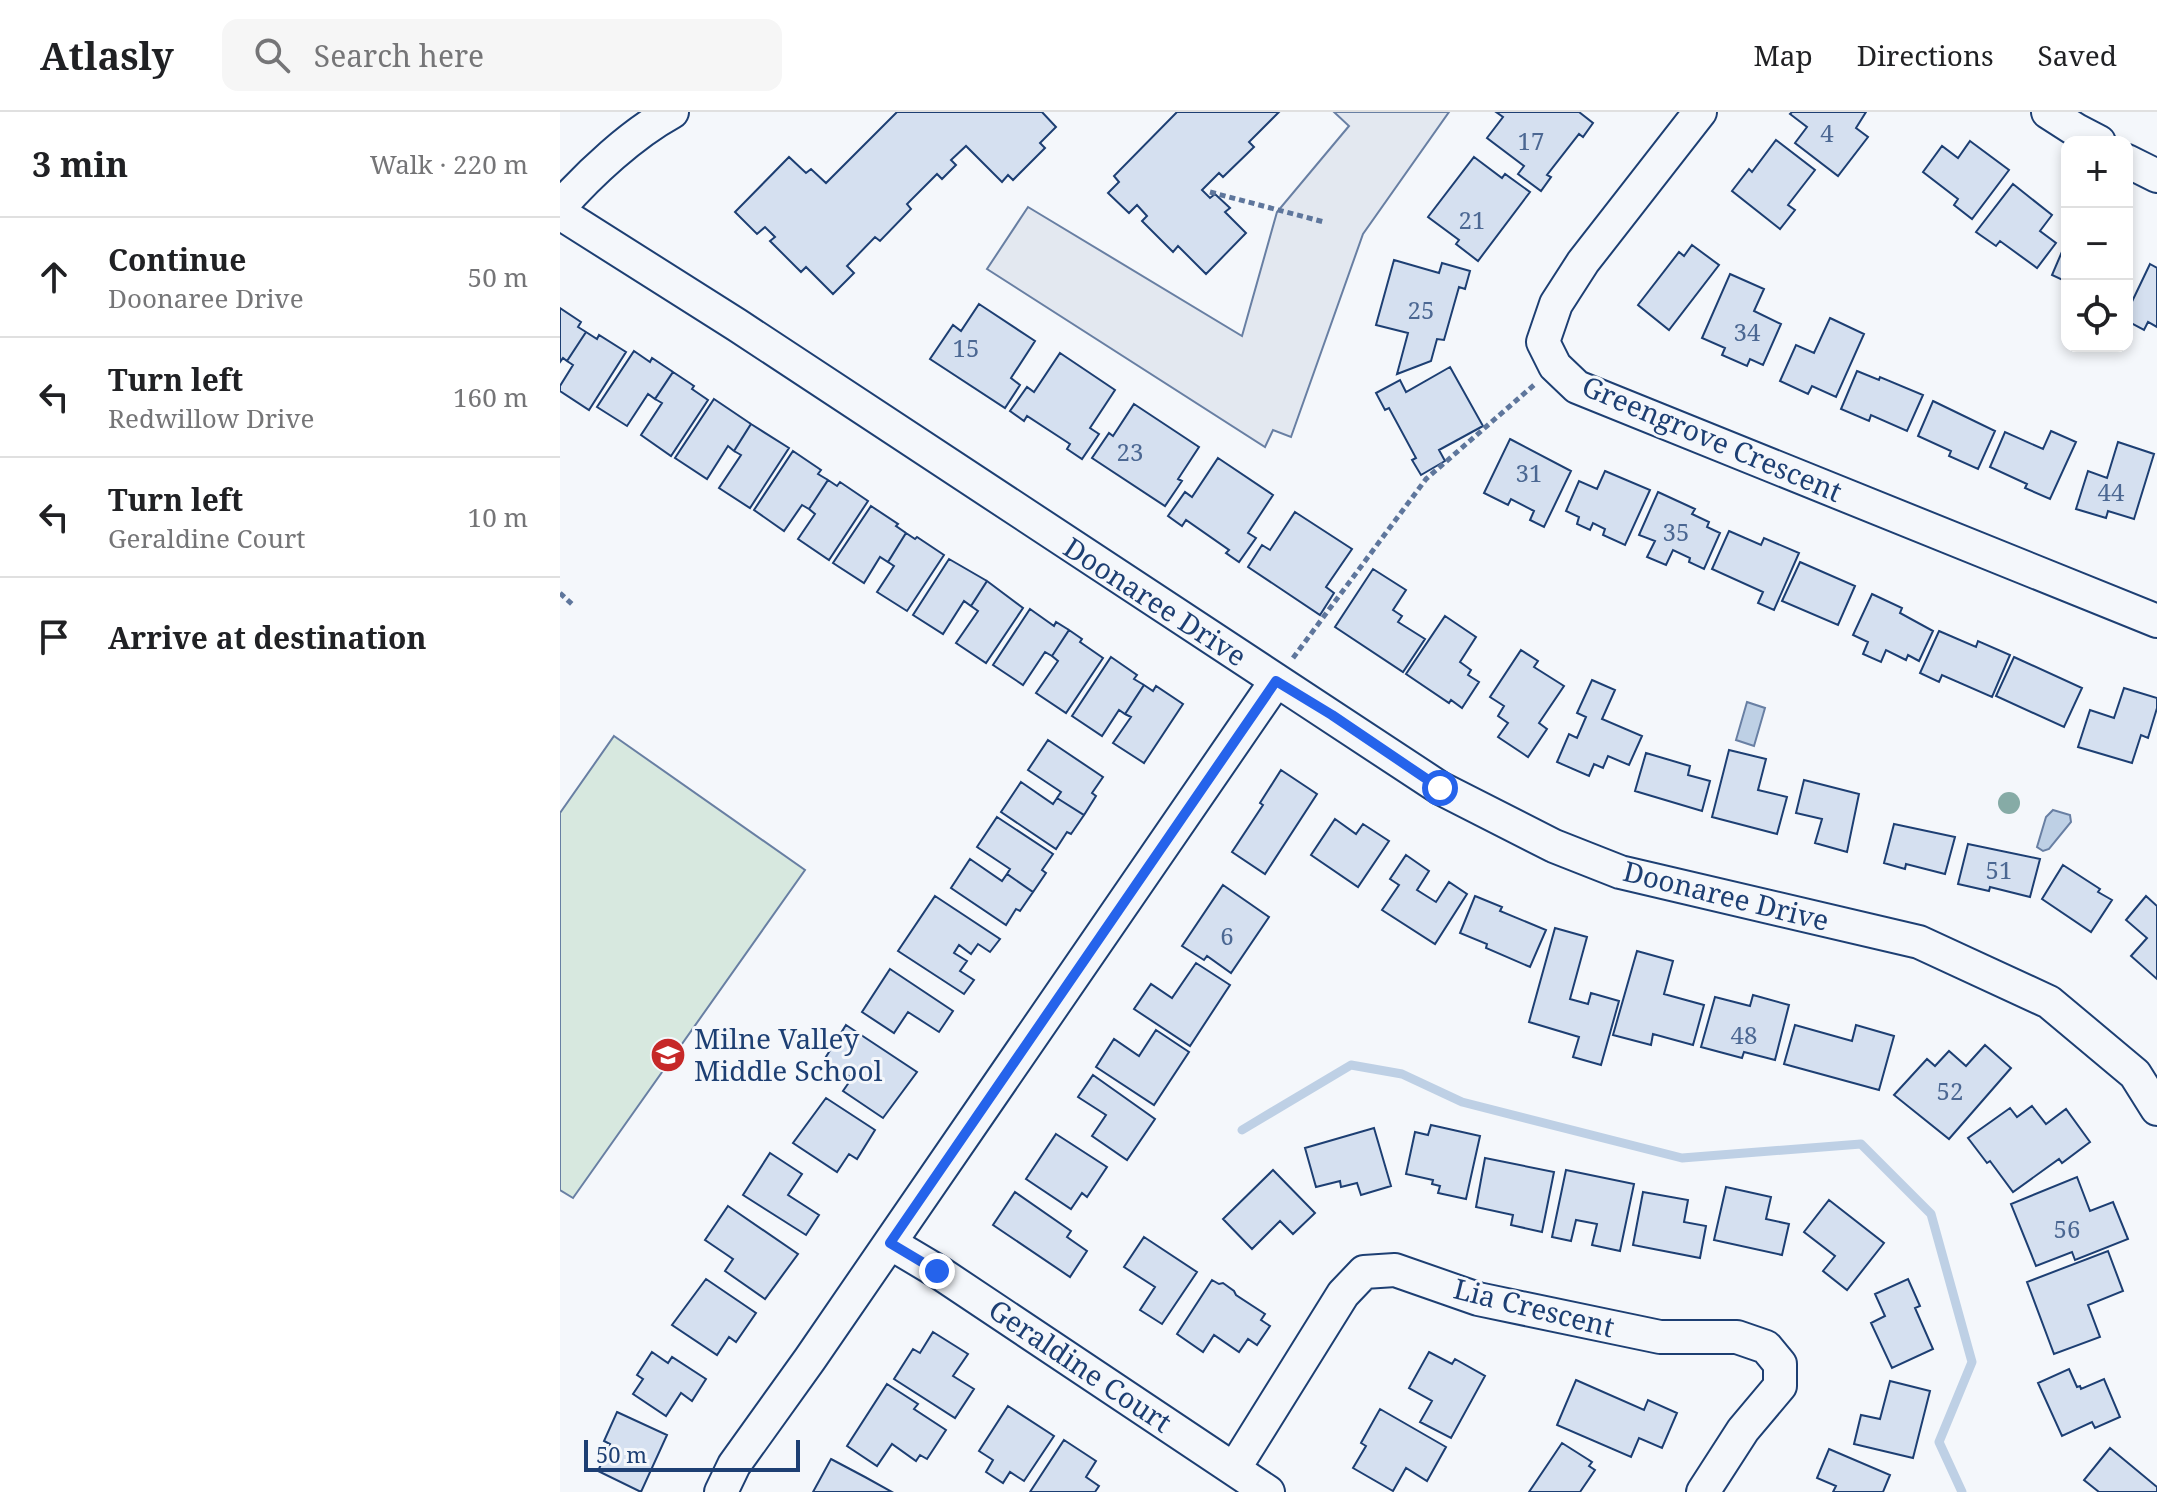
<!DOCTYPE html>
<meta charset="utf-8">
<style>
:root{--surface:#fff;--page:#f6f6f6;--text:#202124;--muted:#757577;--line:#e0e0e0}
body{margin:0;font-family:"Noto Serif",serif;background:var(--page);color:var(--text)}
.controls{position:absolute;right:24px;top:24px;display:grid;overflow:hidden;border-radius:16px;box-shadow:0 4px 12px #0003}
.controls button{width:72px;height:72px;display:grid;place-items:center;padding:0;border:0;border-bottom:2px solid var(--line);background:var(--surface);color:var(--text);font:40px sans-serif}
.scale{position:absolute;left:24px;bottom:20px;width:216px;box-sizing:border-box;padding-left:8px;border:4px solid #1d3f73;border-top:0;font-size:22px;line-height:28px;white-space:nowrap;color:#1d3f73;-webkit-text-stroke:6px #f4f7fb;paint-order:stroke}
.stop{position:absolute;width:24px;height:24px;margin:-18px;border:6px solid #2563eb;border-radius:50%;background:#fff}
.stop.end{background:#2563eb;border-color:#fff;box-shadow:0 2px 8px #0008}
.list{margin:0;padding:0;list-style:none}
h2{display:flex;justify-content:space-between;align-items:center;height:104px;margin:0;padding:0 32px;font-size:34px}
h2 small{font-size:26px;font-weight:400;color:var(--muted)}
.list li{display:grid;grid-template-columns:52px 1fr auto;gap:24px;align-items:center;box-sizing:border-box;height:120px;padding:0 32px;border-top:2px solid var(--line)}
.list b{display:block;font-size:30px;white-space:nowrap}
.list p{margin:0;font-size:26px;white-space:nowrap;color:var(--muted)}
.list em{font-size:26px;font-style:normal;color:var(--muted)}
.icon{flex:none;width:44px;height:44px;fill:none;stroke:currentColor;stroke-width:2;stroke-linecap:round;stroke-linejoin:round}
.map{position:relative;flex:none;width:1597px;height:1380px;overflow:hidden}
header{display:flex;align-items:center;gap:48px;box-sizing:border-box;height:112px;padding:0 40px;background:var(--surface);border-bottom:2px solid var(--line)}
header strong{font-size:38px}
nav{display:flex;gap:44px;margin-inline-start:auto;font-size:28px}
.search{width:560px;height:72px;background:var(--page);display:flex;align-items:center;gap:20px;box-sizing:border-box;padding:0 28px;border-radius:16px;color:var(--muted);font-size:30px}
main{display:flex}
aside{flex:1;background:var(--surface)}
.map>svg:first-child{display:block}
.green{fill:#d7e8df;stroke:#687fa3;stroke-width:2}
.parking{fill:#e3e8f0;stroke:#687fa3;stroke-width:2}
.water{fill:#bed0e5;stroke:#687fa3;stroke-width:2}
.lines{fill:none;stroke-linecap:round;stroke-linejoin:round}
.stream{stroke:#bed0e5;stroke-width:9}
.building{fill:#d5e0f0;stroke:#1d3f73;stroke-width:2}
.minor-casing{stroke:#1d3f73;stroke-width:36}
.path{stroke:#5e769c;stroke-width:5;stroke-dasharray:6 4;stroke-linecap:butt}
.minor{stroke:#f4f7fb;stroke-width:32}
.tree{fill:#86aba6}
.route{stroke:#2563eb;stroke-width:10}
.labels{text-anchor:middle;stroke-width:6;stroke-linejoin:round;paint-order:stroke}
.number-label{font-size:24px;fill:#4b6792}
.street-label{font-size:28px;fill:#1d3f73;stroke:#f4f7fb}
.poi-label{font-size:28px;fill:#1d3f73;stroke:#f4f7fb;text-anchor:start}
</style>
<header>
<strong>Atlasly</strong>
<div class="search"><svg class="icon" aria-label="search" viewBox="0 0 24 24"><circle cx="10" cy="10" r="6"/><path d="M15 15l6 6"/></svg>Search here</div>
<nav><a>Map</a><a>Directions</a><a>Saved</a></nav>
</header>
<main>
<aside>
<h2>3 min<small>Walk · 220 m</small></h2>
<ul class="list">
<li><svg class="icon" aria-label="ahead" viewBox="0 0 24 24"><path d="M12 20V5M6 11l6-6 6 6"/></svg><div><b>Continue</b><p>Doonaree Drive</p></div><em>50 m</em></li>
<li><svg class="icon" aria-label="left" viewBox="0 0 24 24"><path d="M17 20v-9H6M10 6l-5 5 5 5"/></svg><div><b>Turn left</b><p>Redwillow Drive</p></div><em>160 m</em></li>
<li><svg class="icon" aria-label="left" viewBox="0 0 24 24"><path d="M17 20v-9H6M10 6l-5 5 5 5"/></svg><div><b>Turn left</b><p>Geraldine Court</p></div><em>10 m</em></li>
<li><svg class="icon" aria-label="arrive" viewBox="0 0 24 24"><path d="M6 21V4h12l-3 4 3 4H6"/></svg><div><b>Arrive at destination</b></div></li>
</ul>
</aside>
<div class="map">
<svg width="1597" height="1380" viewBox="0 0 1597 1380">
<rect width="100%" height="100%" fill="#f4f7fb"/>
<path class="green" d="M54,624L245,758L13,1086L0,1078V701Z"/>
<path class="parking" d="M774,0H889L803,122L731,325L713,318L705,335L427,157L468,95L682,224L717,100L789,14Z"/>
<path class="water" d="M1187,590L1205,596L1194,634L1176,628Z
M1493,698L1510,703L1511,710L1489,737L1483,739L1477,735L1486,705Z"/>
<g class="lines">
<path class="stream" d="M682,1018L791,953L842,962L902,990L1122,1046L1301,1032L1371,1102L1412,1250L1379,1330L1402,1380"/>
</g>
<path class="building" d="M337,0H482L496,15L480,31L485,36L453,68L448,63L442,70L406,34L391,48L396,53L382,67L377,62L347,92L351,97L320,129L315,125L287,154L294,161L273,182L246,155L241,160L210,129L215,125L205,115L197,122L175,100L229,45L246,61L251,57L266,71Z
M617,0H719L689,30L694,35L663,65L659,61L642,78L650,86L655,82L670,96L665,100L686,121L646,162L618,134L613,140L582,109L587,104L577,93L569,101L548,81L559,70L554,64Z
M936,0H1019L1033,11L1023,25L1019,22L987,63L991,65L981,79L958,62L964,54L927,26L943,5Z
M1232,0H1306L1296,16L1308,25L1278,64L1235,31L1247,15L1230,2Z
M1216,28L1255,58L1228,93L1235,98L1220,117L1172,79L1189,57L1192,60Z
M1410,29L1449,58L1412,107L1394,93L1398,87L1363,60L1382,34L1398,46Z
M914,45L942,66L945,62L970,80L918,149L896,132L899,128L868,105Z
M1453,72L1492,103L1480,119L1496,131L1477,156L1440,129L1436,134L1416,120Z
M1132,133L1159,153L1109,218L1078,193L1119,140L1124,144Z
M1504,135L1507,137V170L1492,163Z
M834,148L879,161L882,151L910,159L905,177L899,175L884,228L877,227L871,249L837,262L848,221L816,213Z
M1590,152L1597,156V215L1588,210L1584,218L1567,209V200Z
M1170,162L1204,177L1194,199L1221,212L1203,253L1190,247L1187,254L1162,243L1165,236L1142,226Z
M419,192L475,229L451,266L460,273L445,296L370,247L393,213L401,219Z
M0,196L21,210L18,215L26,220L7,249L3,246L0,250Z
M1270,206L1304,222L1276,285L1252,274L1248,282L1220,269L1236,233L1254,241Z
M26,220L37,227L39,223L66,240L29,298L0,279V274L13,253L7,249Z
M74,239L90,250L92,246L113,260L95,287L88,282L67,314L37,295Z
M500,241L555,278L530,316L539,322L522,347L507,337L510,332L467,304L464,309L450,299L467,275L474,280Z
M890,255L923,314L879,338L885,349L861,363L852,348L856,346L829,296L825,298L816,281L840,268L846,280Z
M1297,259L1319,268L1320,265L1363,283L1347,319L1311,303L1309,309L1281,297Z
M113,260L134,274L132,277L148,288L111,344L81,323L102,291L95,287Z
M154,287L191,312L174,339L168,334L147,367L115,346Z
M1373,289L1435,319L1418,357L1389,344L1391,339L1358,324Z
M574,292L639,335L618,367L622,369L605,394L532,346L549,321L553,324Z
M191,312L229,336L190,396L159,376L181,343L174,339Z
M1491,319L1516,330L1490,387L1465,376L1467,372L1430,355L1445,320L1483,337Z
M950,327L1011,359L984,415L970,408L974,399L951,387L948,393L924,381Z
M1558,330L1594,342L1574,407L1548,399L1546,406L1516,397L1528,359L1547,366Z
M233,339L261,358L258,362L268,368L249,397L242,393L224,419L194,398Z
M658,346L713,383L688,421L696,426L679,450L666,441L669,438L626,408L622,414L608,404L625,380L632,385Z
M1045,359L1090,378L1065,433L1043,423L1045,417L1033,411L1030,418L1017,412L1019,405L1006,399L1019,369L1037,377Z
M268,368L277,374L280,370L308,389L269,448L238,427L255,402L249,397Z
M1098,380L1135,397L1132,402L1149,410L1147,415L1160,421L1144,457L1129,450L1130,446L1113,438L1106,453L1087,445L1095,429L1079,423Z
M311,394L338,412L336,414L346,421L328,450L320,445L304,471L273,451Z
M735,400L792,437L766,475L774,481L760,503L688,455L702,433L710,438Z
M1169,419L1201,433L1204,426L1239,441L1214,498L1198,491L1203,480L1152,457Z
M346,421L355,427L357,425L384,443L347,499L317,480L334,454L328,450Z
M389,447L427,469L411,494L404,489L383,522L353,503Z
M1240,450L1295,474L1278,513L1222,489Z
M813,457L846,478L833,498L842,504L838,510L865,527L843,560L775,515Z
M427,469L463,496L426,551L396,531L418,499L411,494Z
M1312,482L1342,496L1340,501L1373,519L1359,549L1348,543L1346,548L1326,538L1321,550L1303,542L1308,530L1293,523Z
M470,497L494,514L496,510L509,518L492,544L485,540L463,573L433,553Z
M885,504L916,525L900,550L911,558L908,563L919,570L902,596L891,588L889,591L846,562Z
M509,518L522,527L520,530L543,546L506,601L476,581L498,549L492,544Z
M1379,519L1416,535L1418,529L1450,543L1432,585L1382,563L1379,570L1360,561Z
M961,538L978,549L974,555L1004,574L979,611L987,617L968,645L938,625L948,611L938,604L944,594L930,585Z
M551,545L577,563L574,567L584,573L565,602L559,598L542,624L512,604Z
M1454,545L1522,576L1504,615L1436,584Z
M1032,568L1055,578L1042,607L1082,624L1069,653L1048,644L1043,656L1034,652L1029,664L997,650L1009,622L1017,626L1026,605L1017,601Z
M584,573L593,579L596,574L623,592L584,651L553,631L571,605L565,602Z
M1564,576L1597,586V596L1588,626L1581,623L1572,651L1518,635L1530,598L1554,606Z
M488,628L543,665L532,681L536,684L524,703L497,686L501,680L468,658Z
M1169,638L1206,647L1198,678L1227,685L1217,722L1152,705Z
M1086,641L1130,654L1128,663L1150,669L1142,699L1075,679Z
M721,658L757,682L705,762L672,740L703,693L700,691Z
M1244,668L1299,682L1287,740L1255,731L1262,707L1236,701Z
M461,670L493,692L497,686L524,703L511,722L507,720L496,737L441,700Z
M437,705L493,742L482,758L486,761L473,780L447,762L450,757L417,735Z
M775,707L796,722L803,712L829,729L798,775L751,743Z
M1334,712L1395,725L1385,762L1346,752L1345,757L1324,751Z
M1408,732L1480,747L1470,785L1430,775L1429,779L1398,772Z
M846,743L869,759L857,778L876,790L889,770L907,782L875,832L822,798L839,773L830,767Z
M410,747L442,769L447,762L473,780L460,799L456,797L446,813L391,776Z
M1503,753L1540,777L1538,780L1552,788L1531,820L1482,787Z
M663,773L709,805L671,861L647,844L644,848L622,834Z
M375,784L440,827L430,840L418,832L411,842L399,833L394,841L407,849L400,859L414,868L404,882L338,839Z
M915,784L942,795L940,799L986,818L970,855L926,836L927,832L900,821Z
M1586,784L1597,794V867L1571,844L1587,826L1566,808Z
M995,816L1027,825L1010,887L1028,892L1031,881L1059,889L1041,953L1013,945L1019,925L969,910Z
M1077,839L1113,849L1104,882L1144,893L1133,933L1093,922L1091,933L1053,923Z
M636,851L670,873L630,934L574,897L591,872L612,886Z
M330,857L393,899L379,920L348,900L334,921L302,900Z
M1193,883L1229,893L1215,948L1184,940L1182,946L1141,935L1155,885L1190,894Z
M286,913L357,960L323,1006L283,979L292,966L264,948Z
M1235,913L1292,929L1296,913L1334,924L1319,978L1224,952Z
M596,918L629,940L594,993L536,955L554,927L579,944Z
M1425,933L1451,956L1389,1027L1334,983L1367,947L1375,954L1389,939L1406,954Z
M533,963L595,1007L567,1048L532,1024L546,1003L518,985Z
M266,986L315,1018L297,1047L289,1042L277,1060L233,1031Z
M1472,994L1486,1012L1506,997L1530,1030L1502,1051L1499,1047L1453,1080L1430,1049L1427,1051L1408,1026L1450,996L1457,1005Z
M871,1013L920,1024L906,1087L878,1081L880,1074L872,1072L873,1068L846,1062L855,1020L868,1023Z
M814,1016L831,1074L801,1083L797,1071L781,1075L780,1069L756,1075L745,1036Z
M496,1022L547,1055L527,1085L522,1081L511,1097L466,1067Z
M210,1041L242,1062L228,1083L259,1103L246,1123L183,1083Z
M925,1046L994,1060L982,1120L951,1113L953,1103L916,1095Z
M713,1058L755,1101L733,1122L720,1109L692,1137L663,1107Z
M1006,1058L1074,1072L1060,1139L1032,1133L1037,1112L1016,1108L1011,1129L992,1125Z
M1517,1065L1530,1099L1553,1090L1568,1127L1515,1148L1512,1140L1476,1154L1451,1092Z
M1166,1075L1211,1085L1206,1107L1229,1112L1222,1143L1154,1128Z
M455,1080L511,1119L507,1125L527,1139L510,1165L433,1113Z
M1083,1080L1128,1088L1124,1110L1146,1114L1140,1146L1073,1133Z
M1269,1088L1324,1131L1287,1178L1263,1159L1275,1144L1244,1120Z
M168,1094L238,1142L205,1187L165,1159L173,1147L145,1128Z
M584,1125L637,1160L602,1212L580,1198L595,1175L564,1155Z
M1548,1139L1563,1179L1528,1193L1540,1225L1494,1242L1467,1170Z
M146,1167L196,1201L176,1230L169,1225L157,1243L112,1213Z
M1348,1167L1360,1194L1355,1196L1373,1237L1332,1256L1311,1211L1325,1204L1315,1182Z
M652,1168L659,1172L663,1171L674,1179L676,1183L705,1202L701,1208L710,1214L697,1233L688,1227L679,1240L654,1223L643,1240L617,1222Z
M373,1220L408,1242L393,1264L414,1277L395,1306L334,1267L353,1237L360,1241Z
M92,1240L108,1251L112,1245L146,1267L132,1289L121,1281L106,1304L73,1282L83,1267L77,1263Z
M869,1240L892,1252L895,1247L925,1264L891,1326L860,1310L872,1289L849,1276Z
M1509,1257L1517,1275L1520,1274L1521,1277L1544,1267L1560,1305L1535,1316L1532,1310L1502,1324L1478,1271Z
M1016,1268L1084,1298L1088,1288L1117,1301L1102,1336L1079,1326L1071,1345L997,1313Z
M1330,1269L1370,1279L1353,1346L1294,1332L1301,1303L1320,1307Z
M327,1272L358,1292L354,1297L386,1318L367,1347L360,1343L356,1349L332,1332L317,1354L287,1334Z
M448,1294L494,1324L464,1369L450,1360L443,1371L426,1360L433,1348L419,1339Z
M820,1297L886,1335L867,1369L846,1356L833,1379L793,1356L806,1334L801,1331Z
M57,1300L107,1323L81,1380L38,1359L50,1332L44,1329Z
M504,1328L536,1349L526,1365L539,1374L535,1380H470Z
M1002,1331L1032,1350L1029,1354L1035,1358L1020,1380H969Z
M1550,1336L1597,1375V1380H1539L1524,1368Z
M1269,1337L1330,1363L1323,1380H1273L1276,1374L1257,1366Z
M271,1347L305,1365L332,1380H253Z"/>
<g class="lines">
<defs>
<path id="minor" d="M1140,0L1023,150L996,192L983,230L995,254L1017,275L1597,509
M1488,0L1516,18L1539,30
M1567,49L1597,64
M0,95C30,61 72,22 112,0
M0,101L177,213L880,676L994,734L1060,760L1359,830L1489,890L1575,962L1597,997
M330,1131L377,1159L708,1380
M674,1357L783,1182L804,1160L835,1158L918,1187L1100,1225H1177L1206,1235L1220,1252V1274L1183,1318L1143,1380
M161,1380L174,1353L250,1247L716,569"/>
</defs>
<use href="#minor" class="minor-casing"/>
<path class="path" d="M650,80L764,110
M0,481L14,494
M733,546L866,367L974,273"/>
<use href="#minor" class="minor"/>
</g>
<circle class="tree" cx="1449" cy="691" r="11"/>
<g class="lines">
<path class="route" d="M377,1159L330,1131L716,569L772,603L880,676"/>
</g>
<defs>
<symbol id="school-disc" viewBox="-11 -11 22 22"><circle r="9.5" fill="#c62828" stroke="#f4f7fb"/><path d="M0-5L7-2L0 1L-7-2ZM-4 1L0 2.5L4 1V4Q0 6-4 4Z" fill="#fff"/></symbol>
</defs>
<g fill-rule="evenodd">
<use href="#school-disc" x="88" y="923" width="40" height="40"/>
</g>
<g class="labels">
<g class="number-label">
<text x="1267" y="30">4</text>
<text x="971" y="38">17</text>
<text x="912" y="117">21</text>
<text x="861" y="207">25</text>
<text x="1187" y="229">34</text>
<text x="406" y="245">15</text>
<text x="570" y="349">23</text>
<text x="969" y="370">31</text>
<text x="1551" y="389">44</text>
<text x="1116" y="429">35</text>
<text x="1439" y="767">51</text>
<text x="667" y="833">6</text>
<text x="1184" y="932">48</text>
<text x="1390" y="988">52</text>
<text x="1507" y="1126">56</text>
</g>
<g class="street-label">
<text transform="translate(1152 327) rotate(23)" y="10">Greengrove Crescent</text>
<text transform="translate(595 490) rotate(33)" y="10">Doonaree Drive</text>
<text transform="translate(1166 784) rotate(14)" y="10">Doonaree Drive</text>
<text transform="translate(974 1196) rotate(14)" y="10">Lia Crescent</text>
<text transform="translate(520 1254) rotate(34)" y="10">Geraldine Court</text>
</g>
<g class="poi-label">
<text x="134" y="937">Milne Valley<tspan x="134" dy="32">Middle School</tspan></text>
</g>
</g>
</svg>
<div class="controls">
<button>+</button>
<button>−</button>
<button><svg class="icon" aria-label="locate" viewBox="0 0 24 24"><circle cx="12" cy="12" r="6"/><path d="M12 2v4M12 18v4M2 12h4M18 12h4"/></svg></button>
</div>
<div class="scale">50 m</div>
<div class="stop" style="left:880px;top:676px"></div>
<div class="stop end" style="left:377px;top:1159px"></div>
</div>
</main>
